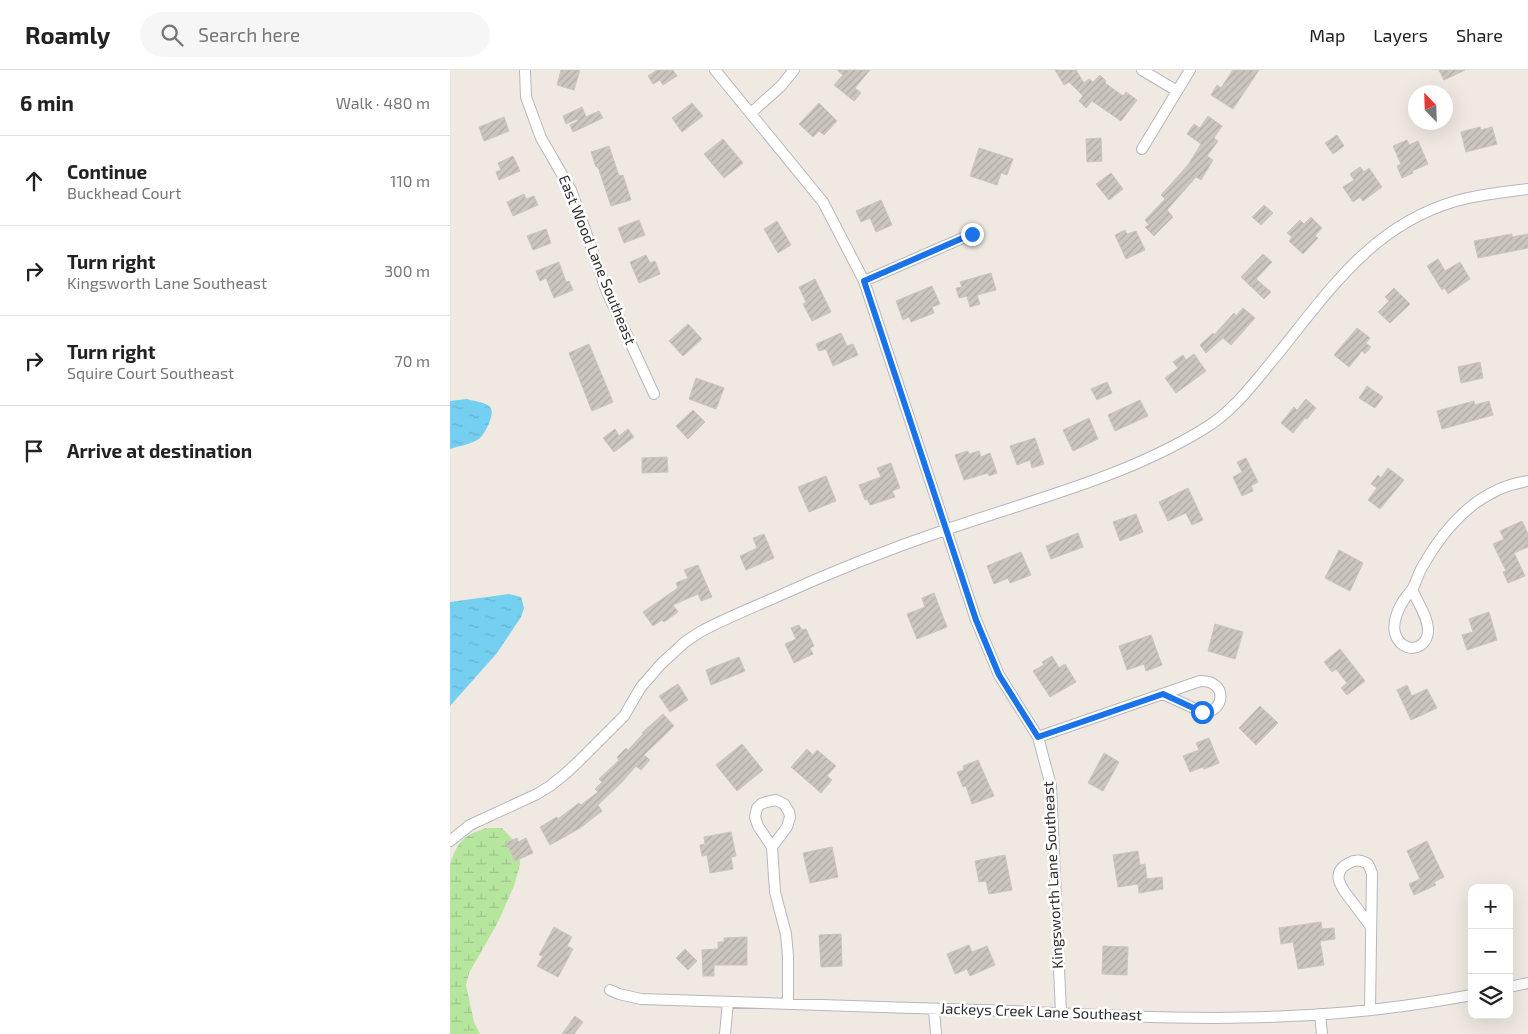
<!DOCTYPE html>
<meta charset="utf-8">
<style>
:root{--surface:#fff;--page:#f6f6f6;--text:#222;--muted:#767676;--line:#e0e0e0}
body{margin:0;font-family:"Exo 2",sans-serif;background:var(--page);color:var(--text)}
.controls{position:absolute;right:15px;bottom:15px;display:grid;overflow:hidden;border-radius:10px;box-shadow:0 5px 20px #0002}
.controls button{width:45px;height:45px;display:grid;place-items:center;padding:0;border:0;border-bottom:1px solid var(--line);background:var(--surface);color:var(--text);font:25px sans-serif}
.compass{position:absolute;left:958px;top:15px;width:45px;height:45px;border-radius:50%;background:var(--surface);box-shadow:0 5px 20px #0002;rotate:337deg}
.stop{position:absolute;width:15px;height:15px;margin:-11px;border:4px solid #1a73e8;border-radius:50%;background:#fff}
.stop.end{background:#1a73e8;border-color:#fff;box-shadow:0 1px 5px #0008}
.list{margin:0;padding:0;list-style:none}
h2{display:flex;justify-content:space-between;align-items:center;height:65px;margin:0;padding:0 20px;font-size:21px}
h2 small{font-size:16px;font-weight:400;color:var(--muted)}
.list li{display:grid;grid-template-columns:32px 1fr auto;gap:15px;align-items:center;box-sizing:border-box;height:90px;padding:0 20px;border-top:1px solid var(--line)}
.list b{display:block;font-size:19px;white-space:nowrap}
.list p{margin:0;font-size:16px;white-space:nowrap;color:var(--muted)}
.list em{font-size:16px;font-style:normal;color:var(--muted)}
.icon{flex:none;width:28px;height:28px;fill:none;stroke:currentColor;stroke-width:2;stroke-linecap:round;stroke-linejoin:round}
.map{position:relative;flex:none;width:1078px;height:964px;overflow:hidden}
header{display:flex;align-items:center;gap:30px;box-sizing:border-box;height:70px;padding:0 25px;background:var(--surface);border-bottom:1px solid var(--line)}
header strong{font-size:24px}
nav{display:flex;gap:28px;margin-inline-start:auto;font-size:18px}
.search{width:350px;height:45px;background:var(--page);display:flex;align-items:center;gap:12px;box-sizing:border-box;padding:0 18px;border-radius:28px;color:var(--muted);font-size:19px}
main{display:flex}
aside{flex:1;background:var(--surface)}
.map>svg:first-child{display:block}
.wetland{fill:url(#wetland-marsh)}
.water{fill:url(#water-ripples)}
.building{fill:url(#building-hatch);stroke:#cbc5ba}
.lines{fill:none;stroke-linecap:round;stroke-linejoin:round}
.street-casing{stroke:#b4b7c1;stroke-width:12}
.street{stroke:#fff;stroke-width:10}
.route{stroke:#1a73e8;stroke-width:6}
.labels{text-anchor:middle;stroke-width:5;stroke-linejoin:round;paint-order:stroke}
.street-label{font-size:15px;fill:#2e2e2e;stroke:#fff}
</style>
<header>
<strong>Roamly</strong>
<div class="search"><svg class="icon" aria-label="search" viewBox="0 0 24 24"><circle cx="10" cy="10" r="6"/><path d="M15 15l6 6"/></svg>Search here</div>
<nav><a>Map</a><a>Layers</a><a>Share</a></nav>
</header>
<main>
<aside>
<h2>6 min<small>Walk · 480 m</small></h2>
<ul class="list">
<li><svg class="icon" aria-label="ahead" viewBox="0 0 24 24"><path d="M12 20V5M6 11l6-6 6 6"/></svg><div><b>Continue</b><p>Buckhead Court</p></div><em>110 m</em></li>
<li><svg class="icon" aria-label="right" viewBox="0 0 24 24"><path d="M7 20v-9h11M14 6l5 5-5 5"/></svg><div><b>Turn right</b><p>Kingsworth Lane Southeast</p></div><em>300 m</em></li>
<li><svg class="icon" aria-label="right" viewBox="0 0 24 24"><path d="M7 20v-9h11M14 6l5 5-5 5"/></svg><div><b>Turn right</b><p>Squire Court Southeast</p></div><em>70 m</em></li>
<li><svg class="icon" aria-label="arrive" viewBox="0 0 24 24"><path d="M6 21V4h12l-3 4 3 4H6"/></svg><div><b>Arrive at destination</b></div></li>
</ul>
</aside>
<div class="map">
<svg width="1078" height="964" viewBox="0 0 1078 964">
<defs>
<pattern id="wetland-marsh" width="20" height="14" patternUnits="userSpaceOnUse" patternTransform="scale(1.25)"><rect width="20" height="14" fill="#b6e59e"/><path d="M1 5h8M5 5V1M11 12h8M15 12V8" fill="none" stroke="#9dc588"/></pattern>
<pattern id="water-ripples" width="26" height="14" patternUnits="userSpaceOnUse" patternTransform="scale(1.25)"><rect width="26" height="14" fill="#75cff0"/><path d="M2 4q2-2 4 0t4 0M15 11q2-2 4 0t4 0" fill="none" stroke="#66b2ce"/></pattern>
<pattern id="building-hatch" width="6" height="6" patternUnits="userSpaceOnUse" patternTransform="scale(1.25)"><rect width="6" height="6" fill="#cbc7bf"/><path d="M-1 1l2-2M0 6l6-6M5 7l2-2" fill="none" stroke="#afaba4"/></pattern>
</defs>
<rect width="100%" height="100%" fill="#efe9e1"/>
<path class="wetland" d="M36,758H52L68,775L70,794L64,816L48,852L19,903L16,915L24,952L30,964H0V794C8,771 13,766 36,758Z"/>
<path class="water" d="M17,329C23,331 34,332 39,336C47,342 35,363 30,368C23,374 9,376 0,379V331Z
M59,524L71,527L74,538L71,547L47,583L0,636V532Z"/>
<path class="building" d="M111,0H130L124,20L107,15Z
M207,0H223L227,6L213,15L210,10L203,14L198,6Z
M387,0H420L405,18L411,23L404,31L384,15L393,5Z
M605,0H626L634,13L639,9L643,12L650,5L656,11L655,13L673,26L676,22L687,30L671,51L642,31L636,38L629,31L633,26L619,12L614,15Z
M783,0H809L783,39L761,25L767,15L771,18Z
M989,0H1015L994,10Z
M242,33L253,46L232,62L222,48Z
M369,33L387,51L374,65L369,61L363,67L349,54Z
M132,37L136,47L149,41L153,48L123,62L120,55L128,51L127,49L116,54L113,46Z
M758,46L772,56L764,68L768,71L757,86L763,90L751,110L746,107L717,140L723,147L704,166L695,157L699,155L695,150L715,129L711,125L738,95L751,74L737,64L744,54L750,58Z
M54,47L59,61L34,71L29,57Z
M1030,57L1031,60L1042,57L1047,74L1016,82L1011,62Z
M887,65L894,76L883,84L875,73Z
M651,68L652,91L637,92L636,69Z
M273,69L293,93L274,108L254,84Z
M957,70L959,75L968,71L978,94L962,101L963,103L952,108L947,96L951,94L943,76Z
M159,76L169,106L173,105L181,130L161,136L148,97H146L141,82Z
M529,78L563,89L557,105L551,103L547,115L520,106Z
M63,86L70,101L49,110L46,102L51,100L48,93Z
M910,97L914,102L919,98L932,117L913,131L910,127L903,132L893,117L904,110L900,104Z
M661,103L673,119L659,130L646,114Z
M74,124L76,129L84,126L88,135L63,146L57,132Z
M431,130L442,155L426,162L420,148L411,152L406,141Z
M814,135L823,143L811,155L802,147Z
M861,147L872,158L865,166L868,168L853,184L839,171L842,167L837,163L850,150L854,154Z
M189,150L195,165L174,173L168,158Z
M327,151L341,175L328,183L314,159Z
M96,159L101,173L83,180L77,166Z
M675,160L677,164L686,161L695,180L676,189L665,165Z
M1062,164V167L1078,164V178L1028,188L1024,171Z
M813,184L822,192L806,209L821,222L814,229L791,207Z
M196,185L200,193L205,191L210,204L189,213L180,192Z
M988,189L995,201L1010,192L1020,209L998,224L995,218L992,220L977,196Z
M109,192L116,212L119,211L123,220L104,228L96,208L90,211L86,201Z
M541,203L546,220L527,225L530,234L520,237L517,226L509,228L506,218L512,217L510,212Z
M365,209L381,242L362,251L353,234L356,232L349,217Z
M482,216L490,234L482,237L484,243L461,252L459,247L453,250L446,231Z
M944,218L960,234L940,253L928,242L939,231L935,227Z
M793,238L805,248L781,275L773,268L756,283L750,275L763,263L764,265L784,243L786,246Z
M238,254L252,269L233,286L219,271Z
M907,258L920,268L916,273L921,277L915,284L912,281L899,297L884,285Z
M391,263L397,276L403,274L408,285L383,296L376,279L369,281L366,274Z
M139,274L163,332L142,341L119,283Z
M744,284L756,301L726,323L715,308L728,298L723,292L733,285L736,290Z
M1030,292L1033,308L1011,313L1008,297Z
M246,308L274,318L266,339L239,329Z
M657,312L662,323L647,330L641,319Z
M917,316L933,327L925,338L909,328Z
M856,329L866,338L857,349L855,348L843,363L831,353L844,337L847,340Z
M690,330L698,346L665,361L658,345Z
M1024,331L1025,335L1039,331L1043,345L992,359L987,341Z
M243,340L255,352L238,369L226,356Z
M639,348L648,369L623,381L613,360Z
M165,359L169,366L178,359L184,367L164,382L153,368Z
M585,368L594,394L582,398L580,390L567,395L560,376Z
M518,381L519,384L529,381L531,387L540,383L547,403L539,406L538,403L514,410L505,385Z
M217,387L218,402L192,403V388Z
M796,388L808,412L801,416L803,421L792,426L783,407L792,402L787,392Z
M441,393L450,418L442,421L445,427L420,435L417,429L415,430L409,415L431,407L427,398Z
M938,398L954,410L930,439L918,430L927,418L921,414L928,405L931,408Z
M376,406L386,431L359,442L348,417Z
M738,418L753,450L742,455L736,443L718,451L709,432Z
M686,444L693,462L670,471L663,452Z
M1072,451L1078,464V477L1064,483L1075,506L1058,513L1053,502L1056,501L1043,474L1054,469L1050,461Z
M628,463L633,477L601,489L596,476Z
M314,464L324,488L296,500L290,486L307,478L303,468Z
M889,480L913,493L900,521L875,508Z
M571,482L581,505L560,513L558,508L544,514L537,496Z
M248,495L262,527L251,531L248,524L223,535L228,542L214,552L212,550L203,556L193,542L228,518L226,513L238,508L234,500Z
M484,523L497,557L467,569L457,544L475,537L472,528Z
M1039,542L1047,570L1017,580L1012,565L1023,562L1019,549Z
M765,554L793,562L785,589L758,581Z
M349,555L352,560L356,559L364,576L360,578L363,584L344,593L335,574L346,569L341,558Z
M701,565L712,595L696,601L694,594L677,600L669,576Z
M890,579L915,611L897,625L891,618L897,613L886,599L882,602L874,592Z
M602,586L609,598L615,594L626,612L600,627L583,601L594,595L592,592Z
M289,587L295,601L261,615L256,600Z
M228,614L238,630L220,642L209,626Z
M957,615L962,626L977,619L987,638L961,650L947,620Z
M810,636L828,653L806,675L789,658Z
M213,644L224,656L194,685L200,690L191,700L186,696L172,712L148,735L152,741L130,758L100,775L90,757L107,747L108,749L129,733L131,735L148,722L145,719L152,712L149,709L169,690L167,687L176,678L178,680L193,664L192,663Z
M759,668L769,693L754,699L753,697L740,702L733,686L749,680L746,673Z
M292,674L313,700L287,721L266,695Z
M357,679L363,685L367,680L386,696L377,706L382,710L371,723L341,697Z
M654,683L669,692L653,721L638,713Z
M528,690L544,726L522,734L516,716L513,717L507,702L514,700L513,696Z
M281,762L286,786L281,787L283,799L260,803L257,785L252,786L250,775L255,774L254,767Z
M67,768L68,772L76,768L83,783L65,791L56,773Z
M977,771L994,807L984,812L986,815L964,825L959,814L970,809L957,781Z
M382,777L388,807L360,813L353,783Z
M688,781L690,795L695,794L697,809L712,807L713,819L689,823L688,814L668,817L663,785Z
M555,785L562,820L539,824L536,811L529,812L525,791Z
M871,852L872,859L884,858L885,869L870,871L874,895L848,899L843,872L831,874L829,858Z
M104,857L122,867L117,876L123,879L108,907L87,896L93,886L89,885Z
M391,864L392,896L371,897L369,865Z
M297,867V895H264V906H253L252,880L268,879V872H274V868Z
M519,875L522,882L537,876L545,895L520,906L517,899L505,904L497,884Z
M653,876L678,877L677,905L652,904Z
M235,879L247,891L238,900L226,888Z
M125,946L133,952L124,964H112Z"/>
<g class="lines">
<defs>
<path id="street" d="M75,0L76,27L91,68L121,120L157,222L204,324
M265,0L373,132L414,211L526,550L549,605L588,667L601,716L611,943
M692,0L727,21
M301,43L331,16L344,0
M692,79L740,0
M414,211L522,164
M962,519C967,532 979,548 978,562C976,582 951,584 945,563C942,552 949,536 956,527C958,524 961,521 963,518C967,510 969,501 974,494C997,454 1030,418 1078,411
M588,667L750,611C779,610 775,644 752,642L713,624
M0,771L20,755L87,724L100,716L115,704L129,691L174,646L191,617L211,594L235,572L250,562C274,549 299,539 324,528C381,502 436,480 495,460C581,430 673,408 752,360C783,342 804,313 827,285C879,221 922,155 1006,131C1030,124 1054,122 1078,119
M322,777L337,757L340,747L339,742L334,734L326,730L316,732L311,734L307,738L305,747L308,756L322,777L325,822L336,864L338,886V933
M1059,917L1078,913
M160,920L169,924L191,929C315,934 439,937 563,941C655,945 747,951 839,946C900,944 962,936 1022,925
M484,939L486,964
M920,940L922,803L918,794C911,790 906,789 899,793C877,804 895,822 904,834C910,842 915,849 921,857
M870,944L872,964
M275,964L278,932"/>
</defs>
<use href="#street" class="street-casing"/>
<use href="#street" class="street"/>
</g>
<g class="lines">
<path class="route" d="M522,164L414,211L526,550L549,605L588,667L713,624L752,642"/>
</g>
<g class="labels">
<g class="street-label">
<text transform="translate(147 190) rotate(68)" y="5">East Wood Lane Southeast</text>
<text transform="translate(603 805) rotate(-93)" y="5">Kingsworth Lane Southeast</text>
<text transform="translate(591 942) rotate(2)" y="5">Jackeys Creek Lane Southeast</text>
</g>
</g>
</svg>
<div class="controls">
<button>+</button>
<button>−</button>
<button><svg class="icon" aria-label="layers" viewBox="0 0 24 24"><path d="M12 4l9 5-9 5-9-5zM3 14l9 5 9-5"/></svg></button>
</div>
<svg class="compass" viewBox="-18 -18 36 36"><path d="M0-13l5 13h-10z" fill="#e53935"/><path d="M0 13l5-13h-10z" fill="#767676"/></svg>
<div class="stop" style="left:752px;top:642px"></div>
<div class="stop end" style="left:522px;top:164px"></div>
</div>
</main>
